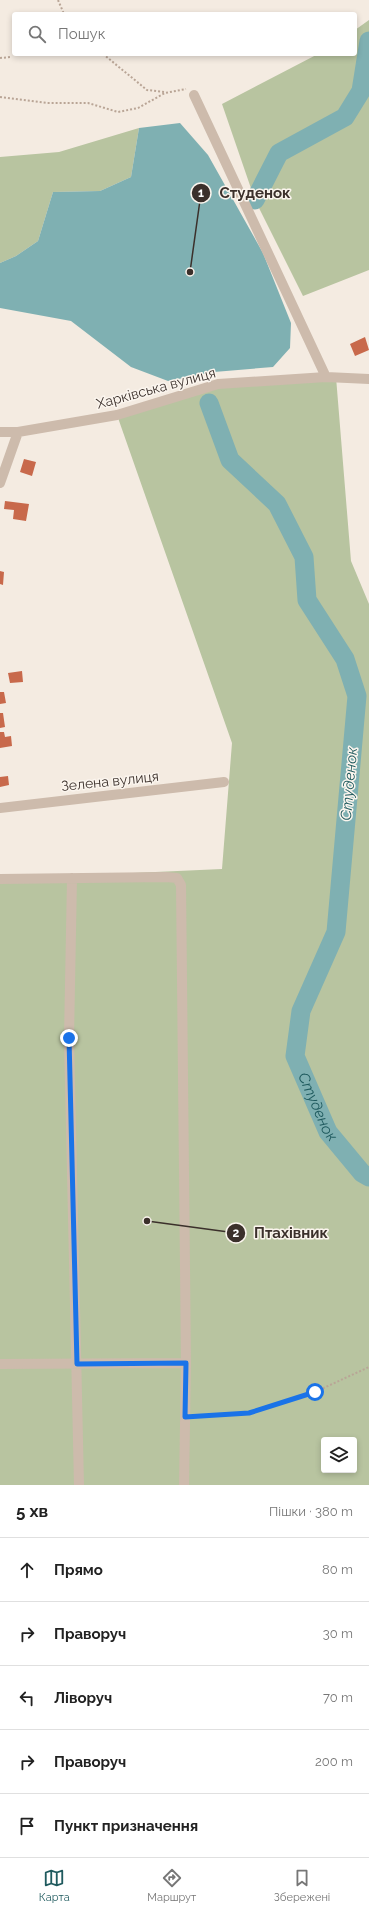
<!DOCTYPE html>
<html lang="uk">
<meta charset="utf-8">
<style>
:root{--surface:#fff;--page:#f2f2f2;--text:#222;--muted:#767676;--line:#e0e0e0;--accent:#1f5a5e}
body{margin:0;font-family:Raleway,sans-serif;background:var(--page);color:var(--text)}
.controls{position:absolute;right:12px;bottom:12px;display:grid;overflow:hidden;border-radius:4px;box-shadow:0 2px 6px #0003}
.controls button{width:36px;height:36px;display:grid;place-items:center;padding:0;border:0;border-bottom:1px solid var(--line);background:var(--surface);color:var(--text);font:20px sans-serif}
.stop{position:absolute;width:12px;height:12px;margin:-9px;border:3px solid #1a73e8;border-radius:50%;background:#fff}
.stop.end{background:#1a73e8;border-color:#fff;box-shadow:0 1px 4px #0008}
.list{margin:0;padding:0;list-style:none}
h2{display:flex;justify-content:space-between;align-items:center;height:52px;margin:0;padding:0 16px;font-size:17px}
h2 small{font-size:13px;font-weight:400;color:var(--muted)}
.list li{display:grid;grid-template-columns:26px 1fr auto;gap:12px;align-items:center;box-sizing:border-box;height:64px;padding:0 16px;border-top:1px solid var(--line)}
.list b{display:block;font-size:15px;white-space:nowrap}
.list em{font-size:13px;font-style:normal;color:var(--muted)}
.icon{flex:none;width:22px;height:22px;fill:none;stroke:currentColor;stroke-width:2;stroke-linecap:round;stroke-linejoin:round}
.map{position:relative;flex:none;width:369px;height:1485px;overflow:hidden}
.search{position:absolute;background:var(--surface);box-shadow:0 2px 6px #0003;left:12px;right:12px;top:12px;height:44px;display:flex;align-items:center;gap:10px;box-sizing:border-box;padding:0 14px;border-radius:4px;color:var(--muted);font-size:15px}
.sheet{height:372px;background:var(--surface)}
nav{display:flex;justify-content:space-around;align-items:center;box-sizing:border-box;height:56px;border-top:1px solid var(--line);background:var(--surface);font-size:11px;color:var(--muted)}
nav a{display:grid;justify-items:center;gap:2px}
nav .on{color:var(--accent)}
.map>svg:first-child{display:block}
.green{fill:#b8c4a0;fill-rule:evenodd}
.water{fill:#7fb0b2}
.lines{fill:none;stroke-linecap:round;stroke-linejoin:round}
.river{stroke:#7fb0b2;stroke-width:19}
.building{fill:#c8694b}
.path{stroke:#b9a596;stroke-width:2;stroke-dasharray:2 2;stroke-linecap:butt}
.minor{stroke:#cdbbac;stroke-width:10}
.route{stroke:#1a73e8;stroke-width:5}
.labels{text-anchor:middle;stroke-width:3;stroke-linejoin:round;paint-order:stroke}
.street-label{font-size:14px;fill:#3b302b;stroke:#fbf5ee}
.water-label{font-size:15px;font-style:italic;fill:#1f5a5e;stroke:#fbf5ee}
.leader{fill:none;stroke:#3b302b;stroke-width:1.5}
.callout-dot{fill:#3b302b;stroke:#fbf5ee;stroke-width:1.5}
.mark-label{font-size:12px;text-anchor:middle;font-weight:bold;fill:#fff}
.callout-label{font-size:15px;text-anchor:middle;font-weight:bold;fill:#3b302b;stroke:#fbf5ee;stroke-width:3;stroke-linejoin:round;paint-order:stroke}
</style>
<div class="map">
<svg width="369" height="1485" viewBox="0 0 369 1485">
<rect width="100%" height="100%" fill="#f4ebe1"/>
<path class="green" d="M369,20V270L303,296L255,200L222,104L318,54H355V30Z
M139,128L131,177L100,191L53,192L38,241L16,256L0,263V157L59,152Z
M336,377L351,561L369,604V1485H0V879L222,869L232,743L117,415L218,384ZM324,1440H354V1470H324Z"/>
<path class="water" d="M180,123L208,155L263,253L291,323L290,348L273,367L214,372L168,381L131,367L71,321L0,308V263L16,256L38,241L53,192L100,191L131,177L139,128Z"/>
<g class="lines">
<g class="river">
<path d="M255,200L279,153L345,117L361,91L369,41"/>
<path id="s1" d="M209,403L230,460L277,504L304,557L307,600L345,659L357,696L336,932L301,1011L295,1056L328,1132L362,1173L369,1177"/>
</g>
</g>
<path class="building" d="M365,337L369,350L355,356L350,344Z
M24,459L36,462L32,476L20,472Z
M5,501L29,504L26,521L13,519L14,510L4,509Z
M0,571L4,572L3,585L0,584Z
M22,671L23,682L10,683L8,673Z
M0,692H4L6,703L0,704Z
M0,713H3L5,727L0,728Z
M0,732H4L5,737L11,736L12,746L0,748Z
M8,776L9,785L0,787V777Z"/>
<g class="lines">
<path class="path" d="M58,0L64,14
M103,54L147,90L164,92
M0,58L11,57
M0,97L47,103H88L118,112L138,108L165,93L186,89
M195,1416L249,1413L315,1392L369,1367"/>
<path class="minor" d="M194,95L326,377
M0,432H18L117,415L218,384L326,377L369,379
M0,483L18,432
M0,808L224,782
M72,878L69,1038L79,1485
M0,879L166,877L177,878L181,885L186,1363L184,1485
M0,1364L186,1363"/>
</g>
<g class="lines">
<path class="route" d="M69,1038L77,1364L186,1363L185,1417L249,1413L315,1392"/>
</g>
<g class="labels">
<g class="street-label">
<text transform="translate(156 388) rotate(-15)" y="5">Харківська вулиця</text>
<text transform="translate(110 781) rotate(-6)" y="5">Зелена вулиця</text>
</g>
<g class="water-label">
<text transform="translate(349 784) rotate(-85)" y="5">Студенок</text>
<text dy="5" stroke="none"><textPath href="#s1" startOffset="761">Студенок</textPath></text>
</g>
</g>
<path class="leader" d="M190 272L201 193M147 1221L236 1233"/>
<g class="callout-dot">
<circle cx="190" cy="272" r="4"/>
<circle cx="147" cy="1221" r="4"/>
<circle cx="201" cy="193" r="10"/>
<circle cx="236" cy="1233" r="10"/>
</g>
<g class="mark-label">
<text x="201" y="197">1</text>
<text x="236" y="1237">2</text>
</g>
<g class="callout-label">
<text x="255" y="198">Студенок</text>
<text x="291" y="1238">Птахівник</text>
</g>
</svg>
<div class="controls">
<button><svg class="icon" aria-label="layers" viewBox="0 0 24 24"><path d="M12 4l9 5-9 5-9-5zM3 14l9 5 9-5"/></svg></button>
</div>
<div class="stop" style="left:315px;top:1392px"></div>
<div class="stop end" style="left:69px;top:1038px"></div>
<div class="search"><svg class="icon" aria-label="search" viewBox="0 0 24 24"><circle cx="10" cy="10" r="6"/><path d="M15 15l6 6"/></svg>Пошук</div>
</div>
<section class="sheet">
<h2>5 хв<small>Пішки · 380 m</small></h2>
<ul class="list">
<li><svg class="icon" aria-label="ahead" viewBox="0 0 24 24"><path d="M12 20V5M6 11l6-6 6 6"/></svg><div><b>Прямо</b></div><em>80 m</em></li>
<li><svg class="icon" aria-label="right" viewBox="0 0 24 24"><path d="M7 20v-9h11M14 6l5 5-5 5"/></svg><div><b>Праворуч</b></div><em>30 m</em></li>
<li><svg class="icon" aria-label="left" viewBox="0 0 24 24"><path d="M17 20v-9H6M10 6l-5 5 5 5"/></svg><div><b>Ліворуч</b></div><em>70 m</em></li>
<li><svg class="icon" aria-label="right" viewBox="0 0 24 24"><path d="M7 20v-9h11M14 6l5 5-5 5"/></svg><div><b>Праворуч</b></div><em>200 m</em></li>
<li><svg class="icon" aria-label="arrive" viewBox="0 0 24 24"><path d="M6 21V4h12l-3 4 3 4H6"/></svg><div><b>Пункт призначення</b></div></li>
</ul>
</section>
<nav>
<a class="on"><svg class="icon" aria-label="map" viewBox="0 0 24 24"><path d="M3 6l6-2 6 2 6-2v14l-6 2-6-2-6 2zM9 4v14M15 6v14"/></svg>Карта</a>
<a><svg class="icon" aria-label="directions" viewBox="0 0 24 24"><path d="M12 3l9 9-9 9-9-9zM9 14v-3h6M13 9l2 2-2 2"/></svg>Маршрут</a>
<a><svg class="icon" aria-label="saved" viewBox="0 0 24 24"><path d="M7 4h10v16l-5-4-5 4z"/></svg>Збережені</a>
</nav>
